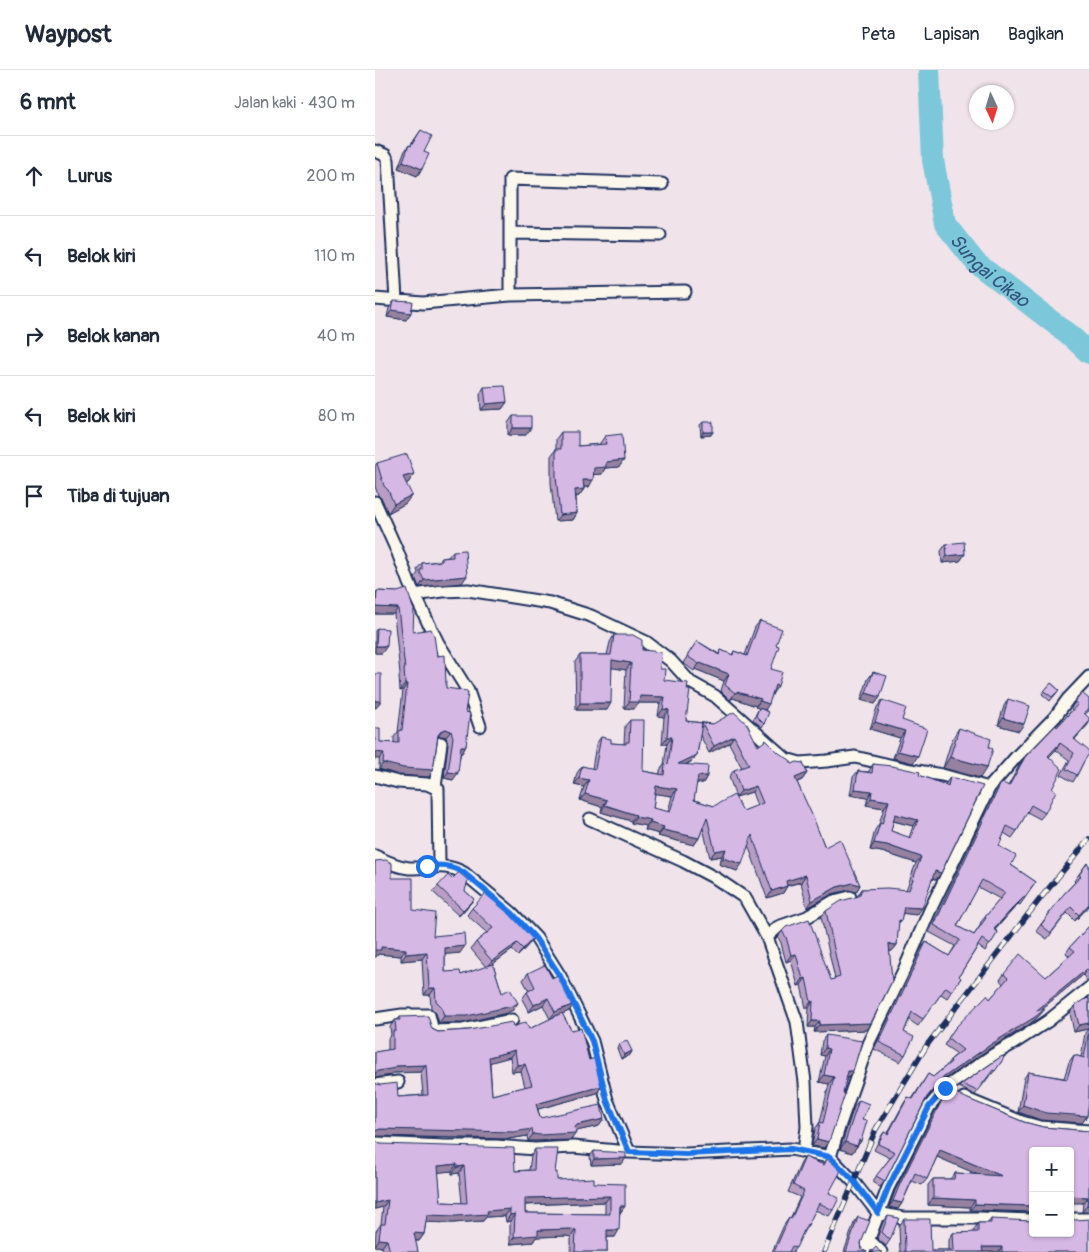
<!DOCTYPE html>
<html lang="id">
<meta charset="utf-8">
<style>
:root{--surface:#fff;--page:#f2f2f3;--text:#1f2937;--muted:#747a83;--line:#e0e1e3}
body{margin:0;font-family:Pangolin,sans-serif;background:var(--page);color:var(--text)}
.controls{position:absolute;right:15px;bottom:15px;display:grid;overflow:hidden;border-radius:5px;box-shadow:0 1px 4px #0004}
.controls button{width:45px;height:45px;display:grid;place-items:center;padding:0;border:0;border-bottom:1px solid var(--line);background:var(--surface);color:var(--text);font:25px sans-serif}
.compass{position:absolute;left:594px;top:15px;width:45px;height:45px;border-radius:50%;background:var(--surface);box-shadow:0 1px 4px #0004;rotate:176deg}
.stop{position:absolute;width:15px;height:15px;margin:-11px;border:4px solid #1a73e8;border-radius:50%;background:#fff}
.stop.end{background:#1a73e8;border-color:#fff;box-shadow:0 1px 5px #0008}
.list{margin:0;padding:0;list-style:none}
h2{display:flex;justify-content:space-between;align-items:center;height:65px;margin:0;padding:0 20px;font-size:21px}
h2 small{font-size:16px;font-weight:400;color:var(--muted)}
.list li{display:grid;grid-template-columns:32px 1fr auto;gap:15px;align-items:center;box-sizing:border-box;height:80px;padding:0 20px;border-top:1px solid var(--line)}
.list b{display:block;font-size:19px;white-space:nowrap}
.list em{font-size:16px;font-style:normal;color:var(--muted)}
.icon{flex:none;width:28px;height:28px;fill:none;stroke:currentColor;stroke-width:2;stroke-linecap:round;stroke-linejoin:round}
.map{position:relative;flex:none;width:714px;height:1182px;overflow:hidden}
header{display:flex;align-items:center;gap:30px;box-sizing:border-box;height:70px;padding:0 25px;background:var(--surface);border-bottom:1px solid var(--line)}
header strong{font-size:24px}
nav{display:flex;gap:28px;margin-inline-start:auto;font-size:18px}
main{display:flex}
aside{flex:1;background:var(--surface)}
.map>svg:first-child{display:block}
.lines{fill:none;stroke-linecap:round;stroke-linejoin:round}
.river{stroke:#7bc7da;stroke-width:22}
.street-casing{stroke:#1b2f5e;stroke-width:15}
.street{stroke:#fbf7ec;stroke-width:11}
.rail-casing{stroke:#1b2f5e;stroke-width:5.5}
.rail{stroke:#fbf7ec;stroke-width:4;stroke-dasharray:11;stroke-linecap:butt}
.wall{fill:#b89ec5;stroke:#1b2f5e;fill-rule:evenodd}
.shaded-wall{fill:#9681a0;stroke:#1b2f5e}
.building{fill:#d6b8e5;stroke:#1b2f5e;fill-rule:evenodd}
.route{stroke:#1a73e8;stroke-width:6}
.labels{text-anchor:middle;stroke-width:5;stroke-linejoin:round;paint-order:stroke}
.water-label{font-size:19px;font-style:italic;fill:#33557d;stroke:#fbf7ec}
</style>
<header>
<strong>Waypost</strong>
<nav><a>Peta</a><a>Lapisan</a><a>Bagikan</a></nav>
</header>
<main>
<aside>
<h2>6 mnt<small>Jalan kaki · 430 m</small></h2>
<ul class="list">
<li><svg class="icon" aria-label="ahead" viewBox="0 0 24 24"><path d="M12 20V5M6 11l6-6 6 6"/></svg><div><b>Lurus</b></div><em>200 m</em></li>
<li><svg class="icon" aria-label="left" viewBox="0 0 24 24"><path d="M17 20v-9H6M10 6l-5 5 5 5"/></svg><div><b>Belok kiri</b></div><em>110 m</em></li>
<li><svg class="icon" aria-label="right" viewBox="0 0 24 24"><path d="M7 20v-9h11M14 6l5 5-5 5"/></svg><div><b>Belok kanan</b></div><em>40 m</em></li>
<li><svg class="icon" aria-label="left" viewBox="0 0 24 24"><path d="M17 20v-9H6M10 6l-5 5 5 5"/></svg><div><b>Belok kiri</b></div><em>80 m</em></li>
<li><svg class="icon" aria-label="arrive" viewBox="0 0 24 24"><path d="M6 21V4h12l-3 4 3 4H6"/></svg><div><b>Tiba di tujuan</b></div></li>
</ul>
</aside>
<div class="map">
<svg width="714" height="1182" viewBox="0 0 714 1182">
<rect width="100%" height="100%" fill="#f0e4ea"/>
<filter id="ink" filterUnits="userSpaceOnUse"><feTurbulence type="fractalNoise" baseFrequency=".02" numOctaves="2"/><feDisplacementMap in="SourceGraphic" scale="10" xChannelSelector="R" yChannelSelector="G"/><feConvolveMatrix kernelMatrix="1 2 1 2 8 2 1 2 1" color-interpolation-filters="sRGB"/></filter>
<g filter="url(#ink)">
<g class="lines">
<path class="river" id="s1" d="M554,0L558,90L570,154L601,193L697,267L714,283"/>
<defs>
<path id="street" d="M0,81L10,85L13,90L21,231
M135,163L285,165
M135,225V109L287,114
M0,229L48,233L135,225L310,222
M0,432L23,483L34,513L63,573L93,621L105,656
M39,525L68,521L93,520L175,533L216,546L271,572L296,591L315,612L340,626L411,689L425,693L452,691L480,687L536,700L567,705L614,718
M0,706L23,712L52,714L63,719L64,795
M60,717L66,673
M215,749L308,791L342,809L370,828L392,867L422,952L430,1012L432,1057L429,1082
M0,786C10,791 23,797 34,798C54,799 70,792 89,803L137,843L161,868L185,906L217,971L232,1030L254,1082
M392,867L403,857L432,847L459,831L475,827
M0,949L27,945H54L58,961L88,960L137,950
M0,1015L23,1012
M589,1028L647,1052L665,1057L714,1061
M0,1073L70,1076H121L160,1079L198,1077L254,1082L311,1084L416,1079L455,1087
M695,1149H714
M658,1150L605,1148H528L503,1143L478,1111L455,1087L465,1054L493,974L530,898L555,840L614,718L641,687L680,647L693,629L714,607
M493,1169L506,1182
M489,1182L513,1118L554,1037L570,1018L618,985L639,973L673,951L714,918"/>
</defs>
<use href="#street" class="street-casing"/>
<use href="#street" class="street"/>
<defs>
<path id="rail" d="M449,1182L501,1059L552,975L665,829L714,769"/>
</defs>
<use href="#rail" class="rail-casing"/>
<use href="#rail" class="rail"/>
</g>
<path class="wall" d="M46,60L49,82L47,99L42,106L23,98L29,82L34,75L35,76Z
M19,231L31,250L12,247L14,238Z
M109,317L132,332L127,339L106,340L105,324Z
M138,346L151,365H133V353Z
M328,352L336,365L326,366L325,355Z
M186,362L203,376L225,374V373L230,366L249,390L244,397L230,398L227,404H218L214,417H209V419L204,426L201,427L202,443L198,450L180,451L176,413V386L181,379V369Z
M2,393L39,404L33,413H31V433L13,443L7,429L3,425L0,416V396Z
M571,474L590,484L585,491L567,493L566,481Z
M78,481L87,513L44,517L40,507L43,503L42,499L47,493L64,491L67,488L73,487Z
M2,521L22,522L38,562L62,586L71,618L90,642L91,676L87,683H86L78,710L69,708L73,674L71,667L67,666H63L58,700L54,707L24,705L4,699L5,672L19,673V667L23,662L28,620L25,621L24,606L25,604L19,544H0V524Z
M385,551L401,575L396,599L398,623L390,640L389,654L387,657L378,650L384,638L380,637L381,636L358,628L355,630L346,621L349,611L320,599L319,601L308,593L322,571L344,584L346,580L357,585L359,581L370,585L380,557Z
M2,558L7,583H0V561Z
M239,565L267,580L285,599L289,610L312,620L311,651L338,654L383,676L432,703L427,710L422,712L450,777L485,815L481,822L474,820L457,824L432,838L426,812L412,816L408,823L392,828L373,775L362,801L344,794L347,786L335,788L328,758L324,768L319,775L283,766L284,764L270,760L271,756L256,753V751L226,742L227,737L205,730L209,717L199,715L202,703L207,696L217,699L221,674L226,667L236,673L249,674L250,656L255,650L268,701L285,704V700L289,695L292,674H287L289,647L283,646L285,633H263L259,639L249,638L251,600L237,597L232,640H201L200,592L205,585H232L235,572ZM325,665L334,683L354,673L367,698L359,700L354,707L361,727L377,722L382,736L368,741L339,736L319,730L321,713H328L332,706L311,695L317,691L322,685ZM280,723L297,726L293,742L278,738Z
M498,602L505,627L500,634L486,630L493,609Z
M676,613L684,620L675,631L667,624Z
M633,629L644,661L623,655L629,636Z
M714,629V641L710,644L714,648V653L700,669L708,693L702,705L698,712L686,705L694,690L681,680L673,687L677,719L670,743L665,749L652,742L642,761L637,768L629,763L624,776L636,795L661,812L645,835L643,834L620,860L623,862L610,881L603,876L584,906L586,908L572,928L566,924L543,956L534,950L529,962L530,985L525,992L499,979L546,879L551,872L574,886L580,876L554,862L620,722L625,715L633,716L645,694L650,687L682,657L697,640L696,638L700,632ZM603,817L625,829L605,853L606,854L599,865L582,856Z
M507,630L527,650L538,693L518,688L525,668L495,659L502,637Z
M584,658L605,708L568,698L577,669Z
M498,694L544,705L570,715L575,707L561,810L558,808L542,845L528,843L523,855L522,875L517,881H515L491,960L439,962L440,957H433L434,938H431L426,915L423,916L416,890L411,892L406,873L403,867L407,861L456,910L460,909L446,847L451,841L482,827L487,819L531,820L541,793L507,782L495,780L500,760L504,754L509,738L491,735L493,728L475,725L478,707L483,701L494,702V701ZM518,751L538,756L534,768L516,761Z
M712,793L714,795V836L700,851L692,843L672,869L661,861L687,826L700,812L699,811Z
M17,808L38,840L58,866L85,883L70,884V902L86,905L111,897L96,879L101,872L112,863L92,845L97,838L155,873L143,886L137,880L118,894L127,923L138,940L132,943L87,953H64L61,943L56,938L55,925H49L47,889L26,891V886L3,884L1,887Z
M63,816L90,821L99,829L94,835L84,846L58,822Z
M714,856V911H712L708,905L665,940V945L655,954L614,979L564,1013L550,1030L510,1111L505,1117L497,1112L515,1088L499,1080L505,1068L509,1062L512,1064L529,1033L533,1027L537,1029L553,1004L558,1007L571,996L575,990L582,984L569,975L580,958L615,929L628,914L625,910L629,904L671,907L694,886L691,883L695,877Z
M153,903L177,908L199,934L194,941L187,944L214,990L227,1016L222,1023L163,1039L165,1048L229,1049L224,1056L201,1061L196,1070L160,1071H153L152,1066L134,1069L0,1066V1013L23,1027L48,1025L46,1002L18,1003L16,1005L0,1008V982L13,980V968L16,965L15,957L20,950H22L25,947L57,959L63,962L138,957L154,959L175,949L168,935L154,942L147,929L152,922L154,921L148,910ZM135,987L137,1002L146,1001L150,1017L117,1025L115,992Z
M714,928V1031L712,1046L707,1053L666,1050L643,1042L649,1008L653,1002L689,1008L694,992L699,985L706,987L710,963L713,959L699,962L695,943L699,936Z
M451,965L473,1008H472L450,1078L437,1076L440,1059L445,1052L454,1014L444,1012L450,986L445,985L447,971Z
M244,974L257,981L255,985L246,989L242,978Z
M627,991L617,1004H616L600,1025L584,1017L587,1014Z
M593,1029L649,1052L668,1057L714,1061V1142H707L708,1133L658,1081V1142L595,1140V1137L553,1135V1115L558,1109H575L580,1103L603,1104L562,1087L552,1109L547,1115L537,1111L527,1133L523,1139L514,1137L520,1121L560,1041L565,1034Z
M484,1030L487,1050L486,1071L477,1083L465,1079L479,1037Z
M0,1070L5,1074L140,1101L154,1100L156,1086L160,1079L180,1102L182,1110L219,1113L250,1136L245,1143L240,1167H232V1182H196V1167L191,1166L161,1167L158,1172L135,1174V1151L131,1152L130,1146L111,1147L108,1151L77,1153L51,1152L49,1164L44,1171H40L43,1182H9L7,1177L0,1176L1,1161L6,1154L8,1137L0,1139ZM77,1101V1104L84,1103L87,1133L66,1132L63,1102ZM230,1132V1144L150,1143V1135Z
M219,1081L247,1094L216,1095L215,1086Z
M430,1087L448,1095L452,1089L454,1123L458,1140L454,1146L440,1140L433,1155L429,1161L418,1182H397L409,1155L414,1148L415,1149L425,1127L413,1122L426,1093Z
M513,1146L515,1170L511,1176L502,1168L508,1152Z
M483,1147L487,1180L492,1182H469L479,1153Z
M529,1149L556,1180H574V1170L578,1163H599V1160L603,1153H613L616,1149L714,1182H525L524,1156Z"/>
<path class="shaded-wall" d="M28,91L47,99L42,106L23,98Z
M17,240L36,243L31,250L12,247Z
M132,332L127,339L106,340L111,334Z
M138,358H156L151,365H133Z
M328,362H338L336,365L326,366Z
M249,390L244,397L230,398L227,404L214,405L219,398L231,392Z
M39,404L33,413L22,416L28,407Z
M208,410H218L214,417H203Z
M209,419L204,426L195,427L200,420Z
M37,425L31,433L13,443L19,434Z
M202,443L198,450L180,451L185,445Z
M590,484L585,491L567,493L572,486Z
M92,506L87,513L44,517L49,510Z
M1,537L23,538L19,544H0V539Z
M1,576H12L7,583H0V577Z
M237,590L256,593L251,600L232,597Z
M325,593L354,604L349,611L320,599Z
M30,614H32L28,620L25,621Z
M400,615L403,616L398,623L396,622Z
M362,622L386,629L381,636L358,628L355,630L360,623Z
M491,623L505,627L500,634L486,630Z
M265,626L290,627L285,633H263L259,639L249,638L254,632Z
M0,631H6L1,638H0Z
M385,631L394,634L390,640L380,637Z
M205,633H236L232,640H201Z
M288,639L294,640L289,647L283,646Z
M628,648L649,654L644,661L623,655Z
M500,652L530,661L525,668L495,659Z
M714,652L712,656L694,675L699,669Z
M71,659L76,661L71,667L67,666H63L67,660Z
M359,666L354,673L334,683L339,676Z
M292,667H297L292,674H287Z
M685,673L681,680L668,693L673,686Z
M86,676H91L87,683H82Z
M523,681L543,686L538,693L518,688Z
M0,682L9,683L4,689H0Z
M322,685L317,691L298,701L303,694Z
M575,687L612,697L605,708L568,698Z
M8,693L58,700L54,707L24,705L4,699Z
M73,702L83,703L78,710L69,708Z
M432,703L427,710L416,715L420,708Z
M323,706H332L328,713H318Z
M204,708L214,710L209,717L199,715Z
M281,716L302,719L297,726L276,723Z
M381,716L377,722L361,727L366,721Z
M480,719L497,721L493,728L475,725Z
M210,724L232,730L227,737L205,730Z
M496,728L514,731L509,738L491,735Z
M230,735L261,745L256,751L226,742Z
M520,744L543,750L538,756L515,750Z
M261,747L276,750L271,756L256,753Z
M275,753L289,757L284,764L270,760Z
M288,760L324,768L319,775L283,766Z
M499,773L512,775L546,787L541,793L507,782L495,780Z
M351,779L347,786L335,788L340,781Z
M348,788L367,794L362,801L344,794Z
M560,801L566,803L561,810L556,807Z
M431,805L426,812L406,817L411,811Z
M478,813L485,815L481,822L474,820L457,824L432,838L437,831L462,817Z
M412,816L408,823L392,828L397,821Z
M648,828L643,834L632,845L615,866L619,859L637,839Z
M99,829L94,835L84,846L88,840Z
M714,834V836L700,851L704,845Z
M529,837L547,838L542,845L524,843Z
M160,866L155,873L143,886L148,879Z
M142,873L137,880L112,898L117,891Z
M514,874L522,875L517,881H510Z
M90,876L85,883L65,885L70,878Z
M6,877L31,879L26,886L3,884L1,887H0V880Z
M52,882L47,889L26,891L31,884Z
M421,884L416,890L411,892L416,885Z
M712,899L708,905L657,947L661,941Z
M431,908L426,915L423,916L428,909Z
M54,918H60L55,925H49Z
M173,928L168,935L154,942L159,935Z
M438,931L434,938H431L436,932Z
M143,933L138,940L132,943L87,953H64L69,946Z
M199,934L194,941L175,949L180,942Z
M670,939L665,945L655,954L614,979L564,1013L547,1033L569,1007L618,973Z
M437,951H445L440,957H433Z
M496,953L491,960L439,962L444,955Z
M714,953V957L713,959L699,962L704,955Z
M450,978L454,979L450,986L445,985Z
M140,980L135,987L110,994L114,987Z
M257,981L255,985L246,989L249,985Z
M150,994L146,1001L137,1002L142,995Z
M51,995L46,1002L18,1003L16,1005L0,1008V1003L3,1001L21,996Z
M473,1001H478L473,1008L469,1007Z
M449,1005L459,1007L454,1014L444,1012Z
M227,1016L222,1023L156,1041L161,1034Z
M648,1035L712,1046L707,1053L666,1050L643,1042Z
M229,1049L224,1056L197,1062L201,1063L196,1070L160,1071H153L158,1064L200,1057L202,1055Z
M5,1059H157L152,1066L134,1069L0,1066V1061Z
M442,1069L454,1072L450,1078L437,1076Z
M484,1070L486,1071L477,1083L465,1079L470,1072Z
M565,1080L627,1106L622,1113L560,1086Z
M251,1088L247,1094L216,1095L219,1089Z
M82,1094L77,1101L58,1103L63,1096Z
M89,1096L84,1103L77,1104L82,1097Z
M235,1126L230,1132L145,1135L150,1128Z
M695,1126L713,1127L708,1133H695Z
M558,1128L600,1130L595,1137L553,1135Z
M13,1130L8,1137L0,1139V1133Z
M518,1131L527,1133L523,1139L514,1137Z
M600,1134L658,1136V1142L595,1140Z
M712,1135H714V1142H707Z
M245,1136H250L245,1143Z
M135,1139L130,1146L111,1147L108,1151L77,1153L47,1152L52,1145Z
M140,1144L135,1151L131,1152L135,1145Z
M196,1159L201,1160L196,1167L191,1166L161,1167L158,1172L135,1174L139,1167L163,1160Z
M232,1160H244L240,1167H227Z
M39,1163L49,1164L44,1171L34,1170Z
M4,1169L12,1170L7,1177L0,1176Z
M607,1177H627L624,1182H604Z"/>
<path class="building" d="M46,60L57,66L49,82L54,84L47,99L28,91L34,75L36,76Z
M19,231L38,232L36,243L17,240Z
M130,316L132,332L111,334L109,317Z
M138,346H156V358H138Z
M328,352H338V362H328Z
M186,362H203V376L231,374L230,366L247,364L249,390L231,392V397L219,398L218,410H208L209,419L200,420L202,443L185,445L181,406V379H186Z
M32,384L39,404L28,407L37,425L19,434L13,420L9,416L2,393Z
M589,472L590,484L572,486L571,474Z
M90,480L92,506L49,510L45,502V500H47V493L67,491V488L78,487V481Z
M32,519L38,538L39,539L38,562L56,559L59,565L62,586L70,585L71,618L92,621L93,624L90,642L95,643L91,676H86L83,703L73,702L78,667L76,661L71,659L67,660L63,665L58,700L29,698L8,693L9,683L0,682V658H5V672L24,673V661L27,660L32,614H30L29,599H30L23,538L1,537L2,521L22,522Z
M385,551L407,559L401,575L404,576L396,599L407,602L403,616L400,615L394,634L385,631L386,629L362,622L360,623L350,615L354,604L325,593L324,594L312,586L322,571L344,585L346,580L358,585L359,581L372,586Z
M2,558L13,559L12,576H1Z
M239,565H258L267,570V580L286,582L285,599H290L289,610L313,613L312,620H315L311,651L327,653L322,685L303,694L333,696L332,706H323L319,730L339,736L359,725L368,741L388,733L381,716L366,721L359,700L374,695L359,666L339,676L327,653L338,654L359,642L372,654L383,676L391,670L404,683L415,690L417,694L422,692L428,693L432,703L420,708L438,747L449,775L450,777L465,769L485,815L478,813L462,817L437,831L431,805L411,811L412,816L397,821L377,765L367,794L348,788L351,779L340,781L332,747L324,768L288,760L289,757L275,753L276,750L261,747V745L230,735L232,730L210,724L214,710L204,708L207,696L220,699L226,667L236,669V673L251,674V672H254L255,650H269L268,701L289,705L290,693L293,694L297,667H292L294,640L288,639L290,627L265,626L264,632H254L256,593L237,590L236,633H205V585H236ZM281,716L302,719L295,742L278,738Z
M498,602L512,606L505,627L491,623Z
M0,604H6V631H0Z
M676,613L684,620L677,627L669,621Z
M707,623L714,629V639L709,643L714,648V652L699,669L714,681V684L709,691L702,705L691,699L699,683L685,673L673,686L687,699L677,719L681,721L670,743L656,735L642,761L632,756L624,776L641,786L636,795L661,812L649,828H648L637,839L619,859L623,862L615,875L607,869L584,906L586,908L577,921L571,917L548,949L537,942L529,962L539,967L530,985L504,972L551,872L574,886L585,870L559,855L625,715L628,713L634,716L650,687L681,655L682,657L703,634L700,632ZM607,810L630,823L610,847L611,848L599,865L582,856Z
M633,629L655,636L649,654L628,648Z
M507,630L531,638L527,650L552,659L543,686L523,681L530,661L500,652Z
M384,638L394,642L389,654L381,646Z
M584,658L616,669L614,677L618,679L612,697L575,687Z
M498,694L517,696L545,702L544,705L573,716L575,707L608,716L566,803L560,801L547,838L529,837L526,851L524,850L522,875L514,874L517,911L496,953L444,955L445,951H437L438,931L436,932L431,908L428,909L421,884L416,885L411,867L407,861L411,857L434,849L456,910L465,907L451,841L466,831L484,826L487,819L512,818L534,820L546,787L512,775L499,773L505,753L507,754L514,731L496,728L497,721L480,719L483,701L497,703ZM520,744L543,750L536,768L516,761Z
M11,790L17,793V808H38V840L60,843L58,866L89,863L90,876L70,878V902L85,901L86,905L118,894L127,923L135,919L143,933L137,936L92,946H69L66,936L61,931L60,918H54L52,882L31,884V879L6,877V880H0V791Z
M712,793L714,795V834L704,845L696,837L676,863L666,855L687,826L706,806L704,805Z
M84,802L93,810L90,821L99,829L88,840L63,816L73,805L77,809Z
M112,822L133,842L135,841L160,866L148,879L142,873L117,891L101,872L118,858L97,838Z
M714,856V902L712,899L661,941L670,939L660,947L618,973L569,1007L552,1027L510,1111L501,1106L520,1082L503,1074L509,1062L513,1064L533,1027L538,1029L553,1004L558,1007L576,992L575,990L588,980L573,968L580,958L612,925L615,929L633,908L629,904L645,884L671,907L700,881L695,877Z
M170,895L177,908L184,904L199,934L180,942L173,928L159,935L152,922L160,917L153,903Z
M714,928V953L704,955L699,936L708,930Z
M187,943L196,960L206,958L214,990L220,988L227,1016L161,1034L165,1048L226,1035L229,1049L202,1055L200,1057L201,1063L165,1065L158,1064L157,1059L139,1062L5,1059L0,1061V1013L5,1015L22,1013L23,1027L53,1025L51,995L21,996V998L3,1001L0,1003V982L18,979V961H21L20,950H25V947L53,946L57,959L63,962L94,960L137,952L138,957L151,952L154,959ZM140,980L142,995L150,994L157,1015L117,1025L114,987Z
M714,960V1031L712,1046L671,1043L648,1035L653,1002L692,1009L699,985L709,988Z
M451,965L487,971L478,1001H473L468,1023L470,1024L454,1072L442,1069L445,1052L448,1053L459,1007L449,1005L454,979L450,978Z
M252,971L257,981L249,985L244,974Z
M627,986L629,988L620,1001L618,1000L602,1021L587,1014Z
M577,1021L593,1029L649,1052L668,1057L714,1061V1135H712L713,1127L695,1126V1081H658V1136L600,1134V1130L558,1128V1109H579L580,1103L627,1106L565,1080L552,1109L540,1103L527,1133L518,1131L525,1114L565,1034Z
M484,1030L494,1034L487,1050L492,1051L486,1071L484,1070L482,1076L470,1072Z
M0,1070L5,1074L139,1078L140,1101L159,1100L160,1079H183L180,1102H182V1110L219,1108V1113L250,1114V1136H245L244,1160H232V1182H200L201,1160L196,1159L163,1160V1165L139,1167L140,1144L135,1145V1139L112,1141L113,1144L81,1146L52,1145L49,1164L39,1163L43,1182H15L12,1170L4,1169L6,1154H10L13,1130L0,1133ZM82,1094V1097L89,1096L92,1133L66,1132L63,1096ZM235,1126V1144L150,1143V1128Z
M219,1081L251,1083V1088L219,1089Z
M430,1087L449,1095L452,1089L462,1094L467,1099L454,1123L464,1128L458,1140L444,1133L433,1155L432,1154L421,1178L417,1176L414,1182H399L414,1148L416,1149L429,1121L418,1115Z
M513,1146L524,1148L515,1170L507,1162Z
M483,1147L495,1151L486,1173L487,1180L492,1182H471Z
M695,1148L700,1150L714,1149V1182H627V1177H607L608,1182H530L529,1149H555L556,1180H579L578,1163L603,1162V1153H616V1149L658,1151V1163H695Z
M501,1177L505,1182H507H496Z"/>
</g>
<g class="lines" filter="url(#ink)">
<path class="route" d="M52,796C66,795 77,795 89,803L137,843L160,868L185,906L217,971L232,1030L254,1082L311,1084L416,1079L455,1087L478,1110L503,1143L513,1118L554,1037L570,1018"/>
</g>
<g class="labels">
<g class="water-label">
<text dy="7" stroke="none"><textPath href="#s1" startOffset="220">Sungai Cikao</textPath></text>
</g>
</g>
</svg>
<div class="controls">
<button>+</button>
<button>−</button>
</div>
<svg class="compass" viewBox="-18 -18 36 36"><path d="M0-13l5 13h-10z" fill="#e53935"/><path d="M0 13l5-13h-10z" fill="#747a83"/></svg>
<div class="stop" style="left:52px;top:796px"></div>
<div class="stop end" style="left:570px;top:1018px"></div>
</div>
</main>
